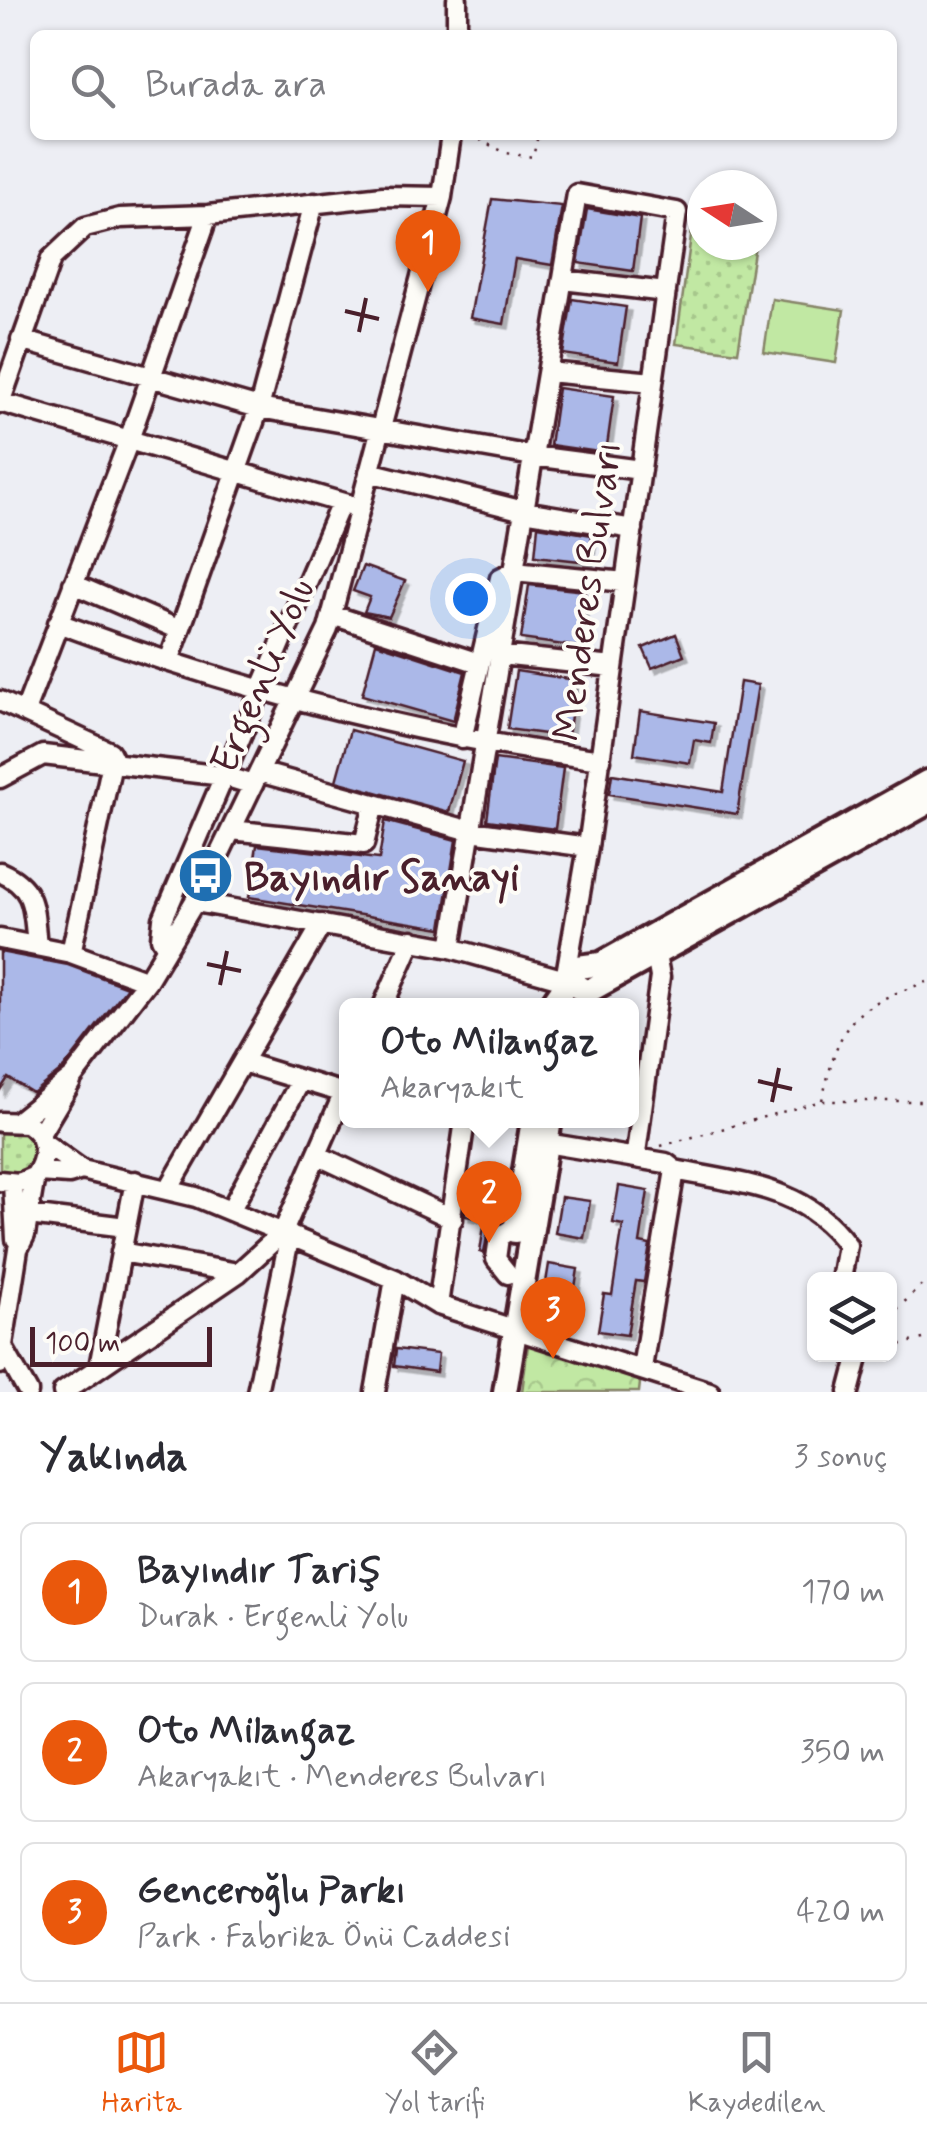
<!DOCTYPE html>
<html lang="tr">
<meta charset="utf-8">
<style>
:root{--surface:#fff;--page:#f7f7f7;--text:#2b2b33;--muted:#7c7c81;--line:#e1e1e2;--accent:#ea580c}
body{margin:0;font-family:Mynerve,sans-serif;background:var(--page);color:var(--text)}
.controls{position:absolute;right:30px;bottom:30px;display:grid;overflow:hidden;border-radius:15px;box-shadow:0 2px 8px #0004}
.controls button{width:90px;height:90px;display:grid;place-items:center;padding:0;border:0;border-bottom:2px solid var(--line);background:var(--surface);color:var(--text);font:50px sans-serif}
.compass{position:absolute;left:687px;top:170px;width:90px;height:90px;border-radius:50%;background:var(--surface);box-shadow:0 2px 8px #0004;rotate:282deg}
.scale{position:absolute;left:30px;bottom:25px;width:182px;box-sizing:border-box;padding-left:10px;border:5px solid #4a1f2b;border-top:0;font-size:28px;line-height:35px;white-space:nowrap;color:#4a1f2b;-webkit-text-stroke:8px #fdfcf7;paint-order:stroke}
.you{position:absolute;left:470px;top:598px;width:35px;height:35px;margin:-25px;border:8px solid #fff;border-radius:50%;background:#1a73e8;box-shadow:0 0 0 15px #1a73e833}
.badge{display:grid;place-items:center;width:65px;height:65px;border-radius:50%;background:var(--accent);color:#fff;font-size:32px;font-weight:700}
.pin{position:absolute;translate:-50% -82px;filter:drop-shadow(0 2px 5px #0008)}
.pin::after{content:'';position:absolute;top:52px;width:35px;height:30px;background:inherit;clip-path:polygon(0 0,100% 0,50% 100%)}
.popup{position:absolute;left:339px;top:998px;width:300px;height:130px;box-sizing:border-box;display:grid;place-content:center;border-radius:15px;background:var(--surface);filter:drop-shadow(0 2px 8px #0005);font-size:32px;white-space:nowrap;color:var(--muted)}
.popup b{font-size:38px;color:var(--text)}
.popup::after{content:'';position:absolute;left:50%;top:100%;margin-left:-20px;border:20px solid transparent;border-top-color:var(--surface)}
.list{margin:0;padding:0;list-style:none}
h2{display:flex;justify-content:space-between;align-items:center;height:130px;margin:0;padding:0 40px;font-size:42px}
h2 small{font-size:32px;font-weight:400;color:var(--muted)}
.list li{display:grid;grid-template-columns:65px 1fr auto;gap:30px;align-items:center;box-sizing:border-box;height:140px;margin:0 20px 20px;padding:0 20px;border:2px solid var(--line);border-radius:15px}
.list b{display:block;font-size:38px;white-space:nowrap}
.list p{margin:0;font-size:32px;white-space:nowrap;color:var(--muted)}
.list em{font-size:32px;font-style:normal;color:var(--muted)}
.icon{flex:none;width:55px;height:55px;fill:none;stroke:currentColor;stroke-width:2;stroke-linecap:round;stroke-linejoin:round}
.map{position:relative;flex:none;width:927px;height:1392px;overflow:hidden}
.search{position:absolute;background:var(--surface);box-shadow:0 2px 8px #0004;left:30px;right:30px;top:30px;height:110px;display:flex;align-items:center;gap:25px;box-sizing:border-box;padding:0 35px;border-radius:15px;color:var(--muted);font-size:38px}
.sheet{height:610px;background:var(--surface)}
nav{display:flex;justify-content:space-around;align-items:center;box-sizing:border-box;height:140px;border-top:2px solid var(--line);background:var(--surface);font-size:28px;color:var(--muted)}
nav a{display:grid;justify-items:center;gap:5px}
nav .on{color:var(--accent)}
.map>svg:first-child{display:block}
.grass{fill:url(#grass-dots);stroke:#868467;stroke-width:2.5}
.park{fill:url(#park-crowns);stroke:#868467;stroke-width:2.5}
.pitch{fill:#c1e8a3;stroke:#868467;stroke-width:2.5}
.building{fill:#abb8e8;stroke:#4a1f2b;stroke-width:2.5;filter:url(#shadow)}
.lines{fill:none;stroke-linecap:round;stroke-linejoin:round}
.minor-casing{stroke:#4a1f2b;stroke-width:25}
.major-casing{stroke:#4a1f2b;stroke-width:30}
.path{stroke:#4a1f2b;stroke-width:2.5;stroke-dasharray:2.5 8;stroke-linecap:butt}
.minor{stroke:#fdfcf7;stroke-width:18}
.major{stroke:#fdfcf7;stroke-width:22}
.ticks{fill:none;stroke:#4a1f2b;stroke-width:4}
.labels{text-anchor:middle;stroke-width:8;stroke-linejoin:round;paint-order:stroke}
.street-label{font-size:40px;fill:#4a1f2b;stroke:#fdfcf7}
.poi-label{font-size:40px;font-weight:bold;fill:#4a1f2b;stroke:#fdfcf7;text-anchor:start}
</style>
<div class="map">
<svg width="927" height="1392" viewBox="0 0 927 1392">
<defs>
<pattern id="grass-dots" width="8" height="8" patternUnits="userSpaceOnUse" patternTransform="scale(2.5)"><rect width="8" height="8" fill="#c1e8a3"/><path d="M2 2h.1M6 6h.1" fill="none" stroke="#a7c78c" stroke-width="1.8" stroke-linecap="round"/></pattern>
<pattern id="park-crowns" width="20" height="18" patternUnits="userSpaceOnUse" patternTransform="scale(2.5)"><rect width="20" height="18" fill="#c1e8a3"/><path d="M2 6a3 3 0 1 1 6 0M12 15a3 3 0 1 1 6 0" fill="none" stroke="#a7c78c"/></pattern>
<filter id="shadow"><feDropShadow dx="4.5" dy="4.5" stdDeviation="0" flood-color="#0004"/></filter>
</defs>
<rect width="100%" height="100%" fill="#edeef4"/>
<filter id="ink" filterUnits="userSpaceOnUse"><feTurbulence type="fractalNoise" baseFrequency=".01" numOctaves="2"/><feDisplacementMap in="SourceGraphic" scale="20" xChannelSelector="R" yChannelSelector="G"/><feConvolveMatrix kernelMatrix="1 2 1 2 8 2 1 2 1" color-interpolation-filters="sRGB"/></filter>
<g filter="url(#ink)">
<path class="grass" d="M692,229L702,231V245H755L738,352L676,344Z
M7,1126L30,1133L36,1143L32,1166L11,1176L0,1173V1130Z"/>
<path class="park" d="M528,1345L631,1372L640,1383L639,1392H522Z"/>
<path class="pitch" d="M772,299L844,310L836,363L764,352Z"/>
<path class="building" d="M492,199L562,206L552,265L515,259L504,324L470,318Z
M587,209L640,218L633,271L578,263Z
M572,299L626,307L618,362L563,354Z
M558,388L614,396L606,453L550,445Z
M538,526L592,535L589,562L535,556Z
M363,566L405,581L389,617L364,612L370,597L353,591Z
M529,585L586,591L578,647L521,639Z
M676,634L684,655L652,668L643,648Z
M376,643L465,672L453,721L362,695Z
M516,671L576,680L568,737L507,729Z
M740,682L758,685L737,814L609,794L612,774L723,792Z
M640,711L714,723L711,743L694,740L690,763L634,754Z
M350,730L463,761L449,812L336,781Z
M495,759L563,768L555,829L487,820Z
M385,821L456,840L442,928L249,897L257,845L379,859Z
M0,952L68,965L127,987L64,1068L33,1093L8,1078L0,1090Z
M619,1186L648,1191L640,1243L650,1245L644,1282L636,1281L627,1335L598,1331L604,1294L612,1295L623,1225L613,1223Z
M466,1197L502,1201L500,1220L488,1231L484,1253L480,1252L485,1219L465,1216Z
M561,1197L590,1201L584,1238L555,1233Z
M549,1264L578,1269L572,1306L543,1301Z
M396,1349L438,1354L436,1372L394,1366Z"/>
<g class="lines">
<defs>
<path id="minor" d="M457,35V0
M563,280L666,292
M21,340L259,408L533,456L641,470
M548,372L653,382
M0,402L350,505
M0,403L51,259L85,227L120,218L208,215L383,196L442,197
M369,472L524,511L633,529
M73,584L180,630
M332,615L479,663
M58,623C232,688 417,736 601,760
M500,655L613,667
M169,661L259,408L314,203
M0,701L110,752L113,758L71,953
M25,711L126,448L208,215
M462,739L500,578L514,571L625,582
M259,772L471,831L588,847
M0,778L43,755L224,776L253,785
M231,830L364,844L374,804
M0,872C37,888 33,910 37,946
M195,902L451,948L565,980L588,847L677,212L577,194L451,948
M0,939L71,953L147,981
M167,948L161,938L163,919L341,503
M383,1006L412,940
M242,1062L344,1093
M19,1120L73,1077L147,981L204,886L328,629L442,197L451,135
M0,1122L27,1123C48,1137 48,1155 35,1176L19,1183L0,1181
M40,1134L71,1082
M44,1143L82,1170L196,1197L395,1279L438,1305L710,1392
M546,1143L666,1163L675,1170C741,1184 805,1186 847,1245L841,1280
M636,1153L660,977L656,955
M317,1155L453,1219
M38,1172L69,1174L82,1170
M13,1183L16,1239
M168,1190L322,924
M230,1211L301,1080
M29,1215L126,1227
M121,1252L238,1273
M508,1274L496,1259L499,1237L516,1226
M438,1305L465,1120
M2,1346L28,1392
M0,1364L18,1249L25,1235L35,1176
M99,1367L135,1181
M642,1368L675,1170
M63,1392L238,1273L283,1232L346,1088
M257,1392L290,1235
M375,1392L395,1279
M849,1392L859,1354"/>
<path id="major" d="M565,980L587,992L927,803
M551,1006L578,967L601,964L927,782
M515,1231L533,1120
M505,1392L550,1120"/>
</defs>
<use href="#minor" class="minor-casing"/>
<use href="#major" class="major-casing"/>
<path class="path" d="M470,135L506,153L533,157L538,135
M822,1100C841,1022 848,1008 927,982
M661,1146L821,1101H927
M890,1339L894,1312L927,1280
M890,1347L927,1338"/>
<use href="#minor" class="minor"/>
<use href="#major" class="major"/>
</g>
</g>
<path class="ticks" d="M345,311L379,319M359,332L366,298M207,964L241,971M220,985L227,951M758,1081L792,1089M772,1102L779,1068"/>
<defs>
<symbol id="bus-disc" viewBox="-11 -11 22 22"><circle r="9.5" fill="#1f6fb2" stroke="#fdfcf7"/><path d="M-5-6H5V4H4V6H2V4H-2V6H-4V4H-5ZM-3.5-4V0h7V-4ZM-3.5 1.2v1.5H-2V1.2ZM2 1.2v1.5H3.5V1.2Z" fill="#fff"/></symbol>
</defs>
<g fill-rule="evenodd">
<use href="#bus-disc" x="174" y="844" width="63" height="63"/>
</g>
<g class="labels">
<g class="street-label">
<text transform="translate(586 591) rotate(-82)" y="14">Menderes Bulvarı</text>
<text transform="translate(261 675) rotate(-67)" y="14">Ergenli Yolu</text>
</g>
<g class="poi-label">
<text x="244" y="890">Bayındır Sanayi</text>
</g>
</g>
</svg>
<div class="controls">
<button><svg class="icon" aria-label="layers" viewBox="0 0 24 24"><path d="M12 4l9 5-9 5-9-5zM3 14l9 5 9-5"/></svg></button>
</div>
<svg class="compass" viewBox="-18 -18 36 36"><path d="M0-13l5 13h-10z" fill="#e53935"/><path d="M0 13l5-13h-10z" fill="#7c7c81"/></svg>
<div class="scale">100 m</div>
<div class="you"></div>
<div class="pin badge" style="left:428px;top:292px">1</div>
<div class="pin badge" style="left:489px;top:1243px">2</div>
<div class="popup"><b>Oto Milangaz</b>Akaryakıt</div>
<div class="pin badge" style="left:553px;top:1359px">3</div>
<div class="search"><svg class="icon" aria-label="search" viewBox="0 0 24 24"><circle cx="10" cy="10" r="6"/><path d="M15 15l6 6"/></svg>Burada ara</div>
</div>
<section class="sheet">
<h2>Yakında<small>3 sonuç</small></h2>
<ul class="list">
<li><span class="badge">1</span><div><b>Bayındır Tariş</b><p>Durak · Ergenli Yolu</p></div><em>170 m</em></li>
<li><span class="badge">2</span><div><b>Oto Milangaz</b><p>Akaryakıt · Menderes Bulvarı</p></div><em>350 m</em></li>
<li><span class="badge">3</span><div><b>Genceroğlu Parkı</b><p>Park · Fabrika Önü Caddesi</p></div><em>420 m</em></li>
</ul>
</section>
<nav>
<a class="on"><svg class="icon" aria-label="map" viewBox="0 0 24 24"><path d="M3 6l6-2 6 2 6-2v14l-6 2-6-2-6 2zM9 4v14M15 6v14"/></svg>Harita</a>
<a><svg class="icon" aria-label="directions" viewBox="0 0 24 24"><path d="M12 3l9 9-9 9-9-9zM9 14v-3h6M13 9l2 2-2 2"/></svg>Yol tarifi</a>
<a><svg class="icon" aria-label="saved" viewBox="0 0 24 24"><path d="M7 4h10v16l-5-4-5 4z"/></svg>Kaydedilen</a>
</nav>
